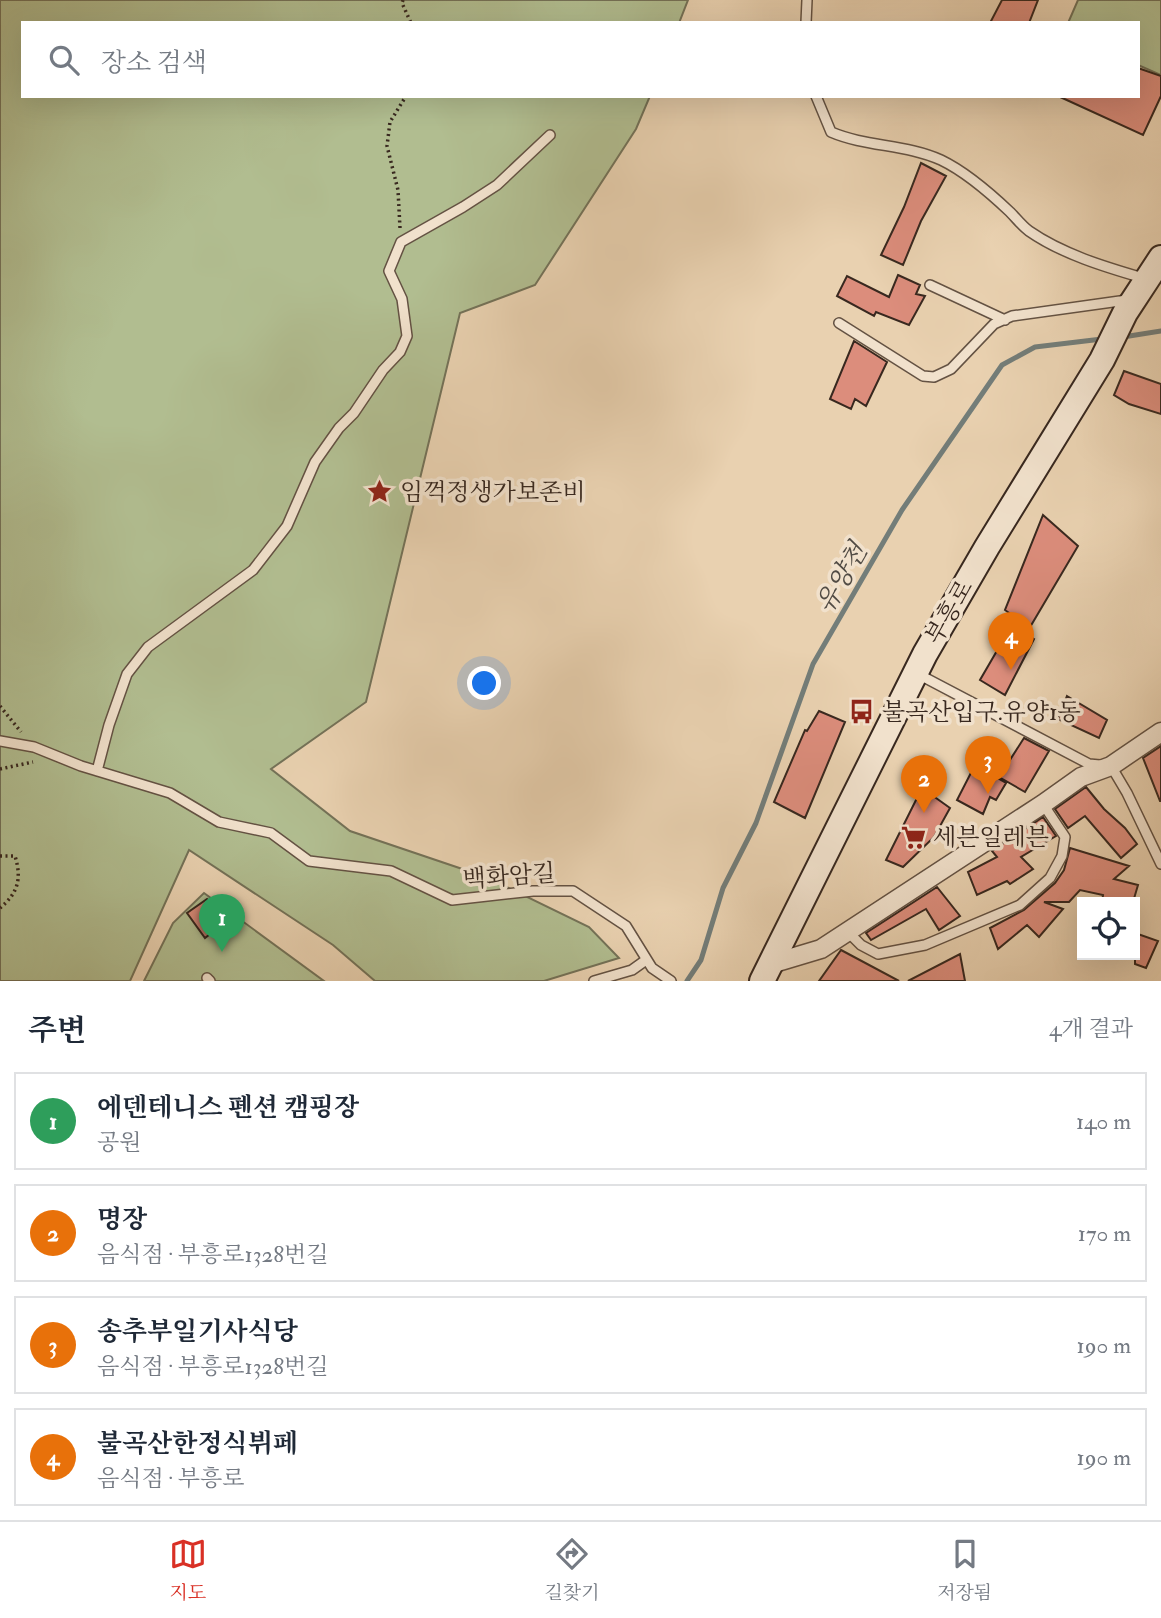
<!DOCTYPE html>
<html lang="ko">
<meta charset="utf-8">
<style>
:root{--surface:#fff;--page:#f2f2f3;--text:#1f2937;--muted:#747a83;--line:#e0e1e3;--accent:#d93025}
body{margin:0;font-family:"IM FELL Double Pica","Noto Serif KR",serif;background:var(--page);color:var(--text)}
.controls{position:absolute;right:21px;bottom:21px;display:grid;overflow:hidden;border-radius:0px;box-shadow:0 7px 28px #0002}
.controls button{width:63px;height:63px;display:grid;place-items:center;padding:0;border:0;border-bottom:2px solid var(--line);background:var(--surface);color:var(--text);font:35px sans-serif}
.you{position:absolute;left:485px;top:684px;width:24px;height:24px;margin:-18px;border:5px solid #fff;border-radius:50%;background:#1a73e8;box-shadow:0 0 0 10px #1a73e833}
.badge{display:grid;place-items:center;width:46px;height:46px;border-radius:50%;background:var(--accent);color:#fff;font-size:23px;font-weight:700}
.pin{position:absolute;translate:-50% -58px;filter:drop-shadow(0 2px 4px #0008)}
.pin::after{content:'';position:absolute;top:37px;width:24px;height:21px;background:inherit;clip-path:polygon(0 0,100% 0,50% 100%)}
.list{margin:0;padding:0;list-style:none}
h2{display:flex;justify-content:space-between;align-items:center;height:91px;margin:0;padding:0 28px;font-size:30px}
h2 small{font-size:23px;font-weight:400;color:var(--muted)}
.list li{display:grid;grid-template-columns:46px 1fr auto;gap:21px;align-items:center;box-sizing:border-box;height:98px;margin:0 14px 14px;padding:0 14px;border:2px solid var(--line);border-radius:0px}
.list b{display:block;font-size:26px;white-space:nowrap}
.list p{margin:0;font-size:23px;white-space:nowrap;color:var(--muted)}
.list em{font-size:23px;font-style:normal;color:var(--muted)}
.icon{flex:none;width:38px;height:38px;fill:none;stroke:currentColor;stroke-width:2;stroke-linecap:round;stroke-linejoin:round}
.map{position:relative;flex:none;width:1161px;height:981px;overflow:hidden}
.search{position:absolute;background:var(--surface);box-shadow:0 7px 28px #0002;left:21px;right:21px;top:21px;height:77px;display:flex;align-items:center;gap:18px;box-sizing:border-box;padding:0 24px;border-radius:0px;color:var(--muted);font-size:26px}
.sheet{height:539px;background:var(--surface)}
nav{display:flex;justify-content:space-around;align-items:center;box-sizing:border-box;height:98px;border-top:2px solid var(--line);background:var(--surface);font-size:19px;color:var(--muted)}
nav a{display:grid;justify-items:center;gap:4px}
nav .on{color:var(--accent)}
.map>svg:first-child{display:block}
.green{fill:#b1bd90;stroke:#747258;stroke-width:2}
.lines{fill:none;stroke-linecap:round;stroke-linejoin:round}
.stream{stroke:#737d79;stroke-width:5}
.building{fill:#dc8d7c;stroke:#38281f;stroke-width:2}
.lane-casing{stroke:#645243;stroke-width:12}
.street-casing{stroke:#645243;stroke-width:21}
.secondary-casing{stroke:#38281f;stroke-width:28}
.path{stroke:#38281f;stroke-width:3.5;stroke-dasharray:2 3.5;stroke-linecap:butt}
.lane{stroke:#f1e1cc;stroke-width:9}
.street{stroke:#f1e1cc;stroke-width:18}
.secondary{stroke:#f1e1cc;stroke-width:24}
.labels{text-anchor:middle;stroke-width:7;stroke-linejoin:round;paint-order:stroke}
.poi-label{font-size:24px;fill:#38281f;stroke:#f1e1cc;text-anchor:start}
.street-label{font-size:24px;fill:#38281f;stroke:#f1e1cc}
.water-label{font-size:26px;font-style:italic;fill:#514b44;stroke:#f1e1cc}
</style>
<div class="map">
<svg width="1161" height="981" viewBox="0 0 1161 981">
<rect width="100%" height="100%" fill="#e9d1b0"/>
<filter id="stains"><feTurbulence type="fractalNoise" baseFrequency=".00286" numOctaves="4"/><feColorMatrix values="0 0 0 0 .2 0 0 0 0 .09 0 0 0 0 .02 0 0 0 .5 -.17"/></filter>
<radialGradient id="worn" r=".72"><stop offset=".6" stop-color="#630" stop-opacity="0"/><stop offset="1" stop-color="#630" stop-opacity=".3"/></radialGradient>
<path class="green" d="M0,0H688L679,23H23V96H650L636,129L535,285L460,313L366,702L271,769L350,831L486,877L589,927L619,958L544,981H375L333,945L189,850L130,981H0Z
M1078,0H1161V75L1138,65V23H1068Z
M204,893L324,981H144L173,923Z"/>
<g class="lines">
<path class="stream" d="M1123,337L1161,331
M687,981L701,960L723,888L756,823L813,664L902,510L1002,365L1035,347L1102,339"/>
</g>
<path class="building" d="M1002,0H1038L1029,23H990Z
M1138,68L1161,76V96L1143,135L1058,96H1138Z
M921,163L946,176L921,221L903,265L881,255L904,207Z
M898,275L920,285L916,294L925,296L909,325L876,312L874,316L837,296L847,276L889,297Z
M854,341L887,362L866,406L855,399L851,409L830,399Z
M1124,371L1161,384V414L1129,404L1114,395Z
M1043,515L1078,546L1026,634L1034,639L1005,695L980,680L1016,618L1005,610Z
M1067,696L1107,720L1099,738L1058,719Z
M819,711L845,722L805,818L774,802L805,730L807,731Z
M1024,738L1049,751L1025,792L999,777Z
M1161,746V801H1160L1143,758Z
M975,765L1006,783L996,800L990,797L983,814L957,800Z
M1086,787L1104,809L1125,828L1137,844L1121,858L1085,816L1068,828L1055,809Z
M922,788L950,808L934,837L903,867L886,860Z
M1043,817L1056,836L1021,857L1033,869L1010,884L1007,881L977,895L968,872L997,857L992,851Z
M1070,848L1129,866L1114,879L1138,885L1133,902H1102L1103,895L1080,890L1069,902H1044L1063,909L1039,937L1027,925L998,949L990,928L1024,910L1055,883L1064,870Z
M937,887L960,916L939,930L926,909L871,940L866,933Z
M207,899L229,919L205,938L187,913Z
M1135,933L1158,941L1146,968L1135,964Z
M841,950L899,981H819Z
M960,954L965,981H908Z"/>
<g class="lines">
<defs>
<path id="lane" d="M806,23L807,0
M816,96L831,132C866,147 906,144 941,160C966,172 990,193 1010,212C1016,218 1022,226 1029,231C1062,254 1105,267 1143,278
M930,285L1005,320
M839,323L923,376L934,377L951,369L994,324L1012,316L1127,300
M916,673L1089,764L1111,766L1127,793L1161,864
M0,741L34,747L81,766L170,793L219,822L271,833L309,861L391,871L452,900L533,891H573L626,926L652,968L671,981
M97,771L109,725L127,674L148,647L253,570L287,526L315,462L339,428L354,413L383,370L400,352L407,336L402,299L389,271L401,242L463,207L497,185L550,135
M848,932L861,945L878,954L925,945L1020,905L1050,878L1062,856L1065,837L1043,804
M207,978L210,981
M594,981L632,970L646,960"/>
<path id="street" d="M771,964L821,949L1043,804L1081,777L1111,766L1161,732"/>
<path id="secondary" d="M762,981L925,654L987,547L1102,360L1125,313L1161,258"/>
</defs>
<use href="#lane" class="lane-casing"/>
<use href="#street" class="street-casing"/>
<use href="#secondary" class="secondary-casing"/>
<path class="path" d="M403,0L402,3L411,23
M400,228L398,190L387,146L390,122L406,96
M0,706L21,732
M0,769L33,762
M0,856H15C22,879 18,893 0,908"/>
<use href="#lane" class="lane"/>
<use href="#street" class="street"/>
<use href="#secondary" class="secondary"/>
</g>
<defs>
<symbol id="sight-bare" viewBox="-9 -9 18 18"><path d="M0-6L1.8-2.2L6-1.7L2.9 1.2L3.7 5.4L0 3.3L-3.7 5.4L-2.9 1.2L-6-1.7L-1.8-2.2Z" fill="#8f2418" stroke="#f1e1cc" stroke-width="2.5" paint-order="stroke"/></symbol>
<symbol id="bus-bare" viewBox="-9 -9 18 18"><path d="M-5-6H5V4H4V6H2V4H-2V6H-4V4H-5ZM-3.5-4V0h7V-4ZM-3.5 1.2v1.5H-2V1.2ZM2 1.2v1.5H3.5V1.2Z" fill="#8f2418" stroke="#f1e1cc" stroke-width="2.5" paint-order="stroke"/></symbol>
<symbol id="supermarket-bare" viewBox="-9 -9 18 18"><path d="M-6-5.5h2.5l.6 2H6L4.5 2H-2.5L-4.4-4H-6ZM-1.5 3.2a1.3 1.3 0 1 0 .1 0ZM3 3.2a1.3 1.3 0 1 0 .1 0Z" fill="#8f2418" stroke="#f1e1cc" stroke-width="2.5" paint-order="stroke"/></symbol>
</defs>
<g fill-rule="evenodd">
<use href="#sight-bare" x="362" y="474" width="35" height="35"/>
<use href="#bus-bare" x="844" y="694" width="35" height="35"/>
<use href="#supermarket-bare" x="896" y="820" width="35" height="35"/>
</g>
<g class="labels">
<g class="poi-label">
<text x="400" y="500">임꺽정생가보존비</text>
<text x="882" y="720">불곡산입구.유양1동</text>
<text x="933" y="845">세븐일레븐</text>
</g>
<g class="street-label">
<text transform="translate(949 612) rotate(-60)" y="8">부흥로</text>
<text transform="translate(509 876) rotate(-4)" y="8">백화암길</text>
</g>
<g class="water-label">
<text transform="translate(841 578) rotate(-60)" y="9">유양천</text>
</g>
</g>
<rect width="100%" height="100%" filter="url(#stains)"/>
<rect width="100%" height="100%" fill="url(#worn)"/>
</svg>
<div class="controls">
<button><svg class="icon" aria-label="locate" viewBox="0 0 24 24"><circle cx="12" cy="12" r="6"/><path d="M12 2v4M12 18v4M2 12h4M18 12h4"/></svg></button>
</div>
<div class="you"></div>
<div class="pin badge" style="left:222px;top:952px;background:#2e9e5b">1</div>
<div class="pin badge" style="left:924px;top:813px;background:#e8710a">2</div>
<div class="pin badge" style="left:988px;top:794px;background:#e8710a">3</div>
<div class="pin badge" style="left:1011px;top:670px;background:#e8710a">4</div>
<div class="search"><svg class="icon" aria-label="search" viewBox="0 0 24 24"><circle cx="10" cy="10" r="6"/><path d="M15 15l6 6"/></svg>장소 검색</div>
</div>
<section class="sheet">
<h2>주변<small>4개 결과</small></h2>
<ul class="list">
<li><span class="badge" style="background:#2e9e5b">1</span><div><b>에덴테니스 폔션 캠핑장</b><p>공원</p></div><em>140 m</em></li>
<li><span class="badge" style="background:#e8710a">2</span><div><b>명장</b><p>음식점 · 부흥로1328번길</p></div><em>170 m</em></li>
<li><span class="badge" style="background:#e8710a">3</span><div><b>송추부일기사식당</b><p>음식점 · 부흥로1328번길</p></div><em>190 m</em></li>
<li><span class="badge" style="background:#e8710a">4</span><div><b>불곡산한정식뷔페</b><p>음식점 · 부흥로</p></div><em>190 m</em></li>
</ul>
</section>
<nav>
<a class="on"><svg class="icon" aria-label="map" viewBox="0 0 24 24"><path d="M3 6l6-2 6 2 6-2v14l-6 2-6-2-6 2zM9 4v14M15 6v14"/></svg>지도</a>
<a><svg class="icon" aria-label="directions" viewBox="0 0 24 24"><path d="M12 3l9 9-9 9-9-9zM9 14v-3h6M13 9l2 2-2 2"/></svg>길찾기</a>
<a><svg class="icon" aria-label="saved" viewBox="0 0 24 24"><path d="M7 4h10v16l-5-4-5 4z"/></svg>저장됨</a>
</nav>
